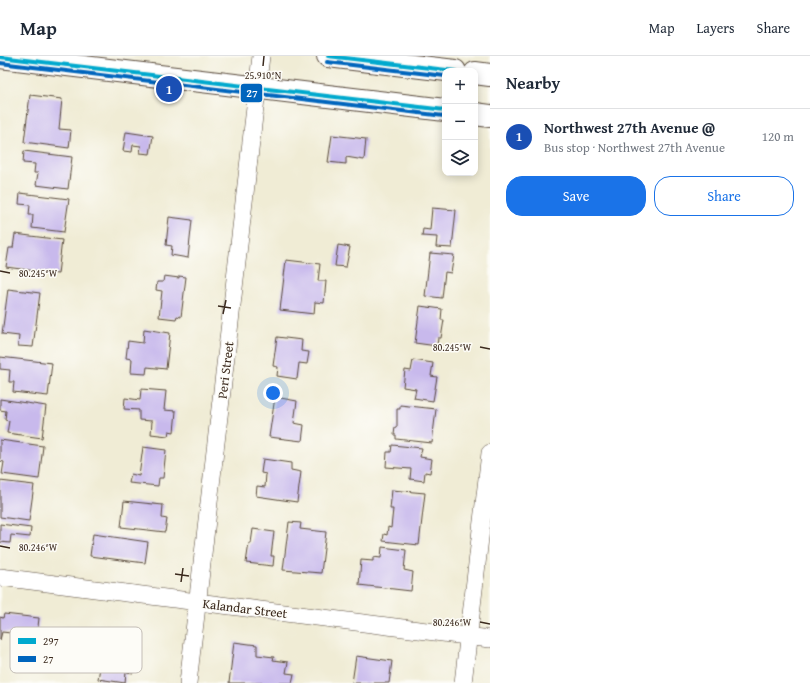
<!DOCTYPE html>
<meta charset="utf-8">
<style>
:root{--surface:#fff;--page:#f6f6f7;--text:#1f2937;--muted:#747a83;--line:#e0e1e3;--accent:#1a73e8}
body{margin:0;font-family:"Gentium Book Plus",serif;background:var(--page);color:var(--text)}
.controls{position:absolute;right:12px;top:12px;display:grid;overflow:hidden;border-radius:8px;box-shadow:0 2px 10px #0003}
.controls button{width:36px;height:36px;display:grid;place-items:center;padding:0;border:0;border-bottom:1px solid var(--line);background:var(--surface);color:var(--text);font:20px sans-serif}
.you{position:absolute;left:273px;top:337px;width:14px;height:14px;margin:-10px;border:3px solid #fff;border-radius:50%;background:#1a73e8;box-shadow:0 0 0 6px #1a73e833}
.badge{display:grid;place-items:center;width:26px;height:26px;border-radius:50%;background:var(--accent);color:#fff;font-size:13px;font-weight:700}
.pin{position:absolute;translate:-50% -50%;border:2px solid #fff;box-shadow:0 1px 4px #0006}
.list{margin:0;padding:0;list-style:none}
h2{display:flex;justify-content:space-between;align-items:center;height:52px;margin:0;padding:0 16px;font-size:17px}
h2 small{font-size:13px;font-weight:400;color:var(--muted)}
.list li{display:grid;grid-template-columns:26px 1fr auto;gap:12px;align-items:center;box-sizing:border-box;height:56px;padding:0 16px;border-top:1px solid var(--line)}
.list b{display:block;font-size:15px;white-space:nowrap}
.list p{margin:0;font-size:13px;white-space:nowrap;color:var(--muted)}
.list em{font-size:13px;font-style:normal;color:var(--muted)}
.actions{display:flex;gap:8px;padding:12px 16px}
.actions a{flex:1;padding:9px 0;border:1px solid var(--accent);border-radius:16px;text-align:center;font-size:14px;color:var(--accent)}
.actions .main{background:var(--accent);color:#fff}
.icon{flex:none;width:22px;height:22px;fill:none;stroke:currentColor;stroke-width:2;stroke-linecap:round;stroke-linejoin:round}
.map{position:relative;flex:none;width:490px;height:627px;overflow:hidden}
header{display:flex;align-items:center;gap:24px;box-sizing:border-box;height:56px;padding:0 20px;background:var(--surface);border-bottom:1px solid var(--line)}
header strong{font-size:19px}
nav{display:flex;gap:22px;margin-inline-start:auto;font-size:14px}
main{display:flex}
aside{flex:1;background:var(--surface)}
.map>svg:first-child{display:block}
.building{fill:#c8b9ec}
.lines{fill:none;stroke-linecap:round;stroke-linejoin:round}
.street-casing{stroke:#564739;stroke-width:18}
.primary-casing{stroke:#564739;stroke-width:24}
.street{stroke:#fff;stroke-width:17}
.primary{stroke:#fff;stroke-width:22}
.bus-1-casing{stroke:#fdfcf7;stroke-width:7}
.bus-2-casing{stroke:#fdfcf7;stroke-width:7}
.bus-1{stroke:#00a9ce;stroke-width:4}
.bus-2{stroke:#0065bd;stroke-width:4}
.ticks{fill:none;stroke:#3b2a1e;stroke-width:1.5}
.labels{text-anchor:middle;stroke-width:3;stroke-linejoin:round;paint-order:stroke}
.street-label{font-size:13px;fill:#3b2a1e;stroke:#fdfcf7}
.key{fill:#fdfcf7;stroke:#c3bdb6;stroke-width:1}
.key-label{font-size:11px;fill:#3b2a1e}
.ticks-label{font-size:10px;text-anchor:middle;fill:#3b2a1e;stroke:#fdfcf7;stroke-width:3;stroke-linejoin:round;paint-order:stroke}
.line-badge{stroke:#fdfcf7;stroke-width:1.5}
.badge-label{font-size:11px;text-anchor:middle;font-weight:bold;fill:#fff}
</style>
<header>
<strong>Map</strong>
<nav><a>Map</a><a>Layers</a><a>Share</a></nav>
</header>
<main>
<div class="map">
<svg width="490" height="627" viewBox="0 0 490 627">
<rect width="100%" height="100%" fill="#fdfcf7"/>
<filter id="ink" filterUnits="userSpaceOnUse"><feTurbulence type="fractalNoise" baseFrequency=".025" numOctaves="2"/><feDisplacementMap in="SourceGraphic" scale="8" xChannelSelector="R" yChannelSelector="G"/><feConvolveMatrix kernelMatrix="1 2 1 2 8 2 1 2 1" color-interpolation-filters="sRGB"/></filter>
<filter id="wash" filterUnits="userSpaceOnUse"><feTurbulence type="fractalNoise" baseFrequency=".012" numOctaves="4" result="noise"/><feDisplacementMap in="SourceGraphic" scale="16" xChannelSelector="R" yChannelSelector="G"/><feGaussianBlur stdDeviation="0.9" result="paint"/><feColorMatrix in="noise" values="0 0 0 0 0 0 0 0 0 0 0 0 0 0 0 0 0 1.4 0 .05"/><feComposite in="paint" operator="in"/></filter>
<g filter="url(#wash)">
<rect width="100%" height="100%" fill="#f0ecd5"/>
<g id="blocks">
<path class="building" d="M30,39L62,43L59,73L71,74L69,92L24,86Z
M126,76L153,80L150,98L140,97L141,90L133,89L132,96L123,95Z
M332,79L366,83L364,104L346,101V108L328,106Z
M24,95L72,101L68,133L36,129L38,117H34L35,108L23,107Z
M20,137L69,143L64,176L32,172L33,159H29L30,149L19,148Z
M432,152L456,154L452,192L436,191L437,181L422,180L423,173L430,174Z
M169,161L192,164L188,202L171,199L172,190L166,189Z
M15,178L62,184L58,218L6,211L9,192H13Z
M338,189L350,191L346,211L335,210Z
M430,197L454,199L451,217L445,216L442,242L425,240Z
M286,204L320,208L318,225H326L324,247L315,246L314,258L280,254Z
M164,220L179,222V220L186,221L181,261L177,260L176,263L159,261L162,235L156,234L157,226H163Z
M8,233L40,237L33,291L18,290L19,280L2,278Z
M420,250L442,253L441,264H444L441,282H438L437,290L415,287Z
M144,273L170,277L166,313L147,311L146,318L131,317L132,303L126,302L128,285L143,287Z
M277,281L302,284L301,295L309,296L307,308L299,307L297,323L277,320L278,311L273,310Z
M0,301L52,307L48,340L13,336L14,326H9L10,314L0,313Z
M413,304L433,307L431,320L437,321L433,345L414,342L416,333L403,331L405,314L411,315Z
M141,333L166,335L164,354L176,355L174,376L169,375L168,380L151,378L152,365L139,364V354L124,353L125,342L140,344Z
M275,341L297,345L294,367L304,369L302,385L269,381Z
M0,343L46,350L42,382L7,377L9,365L5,364L6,355L0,354Z
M400,349L436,353L432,387L396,383V379H394L395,371H397V353H400Z
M0,384L43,390L39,423L2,418L4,406L0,405Z
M392,389L422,392L420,401L432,403L430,417L425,416L424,425L410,423L411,413L386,411L387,396H391Z
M143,391L166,394L163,422H159L158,430L129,427L131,418L139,420Z
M263,403L291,407V414L301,416L297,446L256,440L257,430L265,431L266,418L261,417Z
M0,425L34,429L29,465L0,461Z
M392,434L425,437L419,489L383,485L384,478L387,479L388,471L391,472L393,453H390Z
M124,445L163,449L162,462L167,463L165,476L121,471Z
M289,466L301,467L300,473L326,476L321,517L283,514Z
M0,468L31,472L30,481L11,479L10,487L0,486Z
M253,473L274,476L271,500H274L273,510L246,507L249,487H251Z
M93,478L148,486L145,507L90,500Z
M382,491L406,494L404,514L413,516L411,535L359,529L361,504L373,505V501L381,502Z
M4,558L39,562L37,580L2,576L0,584V561L3,562Z
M109,573L141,577L137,607L134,606L133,617L126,616L125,627L98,623L100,612L93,611L94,599L105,601Z
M234,586L257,589V599L274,601L273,604L288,606L286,617L294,618L292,627H229Z
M356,600L392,605L389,627H352Z"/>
</g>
</g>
<g filter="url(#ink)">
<use href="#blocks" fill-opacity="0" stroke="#564739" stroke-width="1"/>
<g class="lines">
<defs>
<path id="street" d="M0,521L490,583
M188,627L261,0
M463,627L490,397"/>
<path id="primary" d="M328,0L455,15
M0,1L445,54
M475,17L490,19
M475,58L490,60"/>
</defs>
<use href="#street" class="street-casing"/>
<use href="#primary" class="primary-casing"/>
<use href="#street" class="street"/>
<use href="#primary" class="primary"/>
<defs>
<path id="bus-1" d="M328,0L455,15
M0,1L445,54"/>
<path id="bus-2" d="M327,6L445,20
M0,7L444,60"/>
</defs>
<use href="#bus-1" class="bus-1-casing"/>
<use href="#bus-2" class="bus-2-casing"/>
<use href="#bus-1" class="bus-1"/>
<use href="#bus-2" class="bus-2"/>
</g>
</g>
<path class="ticks" d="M263,10L264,0M0,215L10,217M218,250L231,252M223,258L226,244M480,291L490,293M0,490L10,492M175,518L189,520M181,526L183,512M480,566L490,568"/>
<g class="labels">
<g class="street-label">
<text transform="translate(225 314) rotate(-83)" y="5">Peri Street</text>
<text transform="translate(245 552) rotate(7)" y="5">Kalandar Street</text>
</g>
</g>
<rect x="10" y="571" width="132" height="46" rx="6" class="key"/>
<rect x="18" y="582" width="18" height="6" fill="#00a9ce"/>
<rect x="18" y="600" width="18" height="6" fill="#0065bd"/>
<g class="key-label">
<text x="43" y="589">297</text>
<text x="43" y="607">27</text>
</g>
<g class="ticks-label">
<text x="263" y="23">25.910°N</text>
<text x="38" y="221">80.245°W</text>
<text x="452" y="295">80.245°W</text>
<text x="38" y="495">80.246°W</text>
<text x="452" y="570">80.246°W</text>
</g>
<rect class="line-badge" x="240" y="27" width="23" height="20" rx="4" fill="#0065bd"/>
<g class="badge-label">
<text x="252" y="41">27</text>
</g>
</svg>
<div class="controls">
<button>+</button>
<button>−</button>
<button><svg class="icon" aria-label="layers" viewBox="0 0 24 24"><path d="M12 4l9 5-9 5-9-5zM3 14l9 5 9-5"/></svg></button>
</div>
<div class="you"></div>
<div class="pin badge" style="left:169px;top:33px;background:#1a4fb4">1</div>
</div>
<aside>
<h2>Nearby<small></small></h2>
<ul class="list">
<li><span class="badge" style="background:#1a4fb4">1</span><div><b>Northwest 27th Avenue @</b><p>Bus stop · Northwest 27th Avenue</p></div><em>120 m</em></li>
</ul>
<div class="actions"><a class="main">Save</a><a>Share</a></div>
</aside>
</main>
